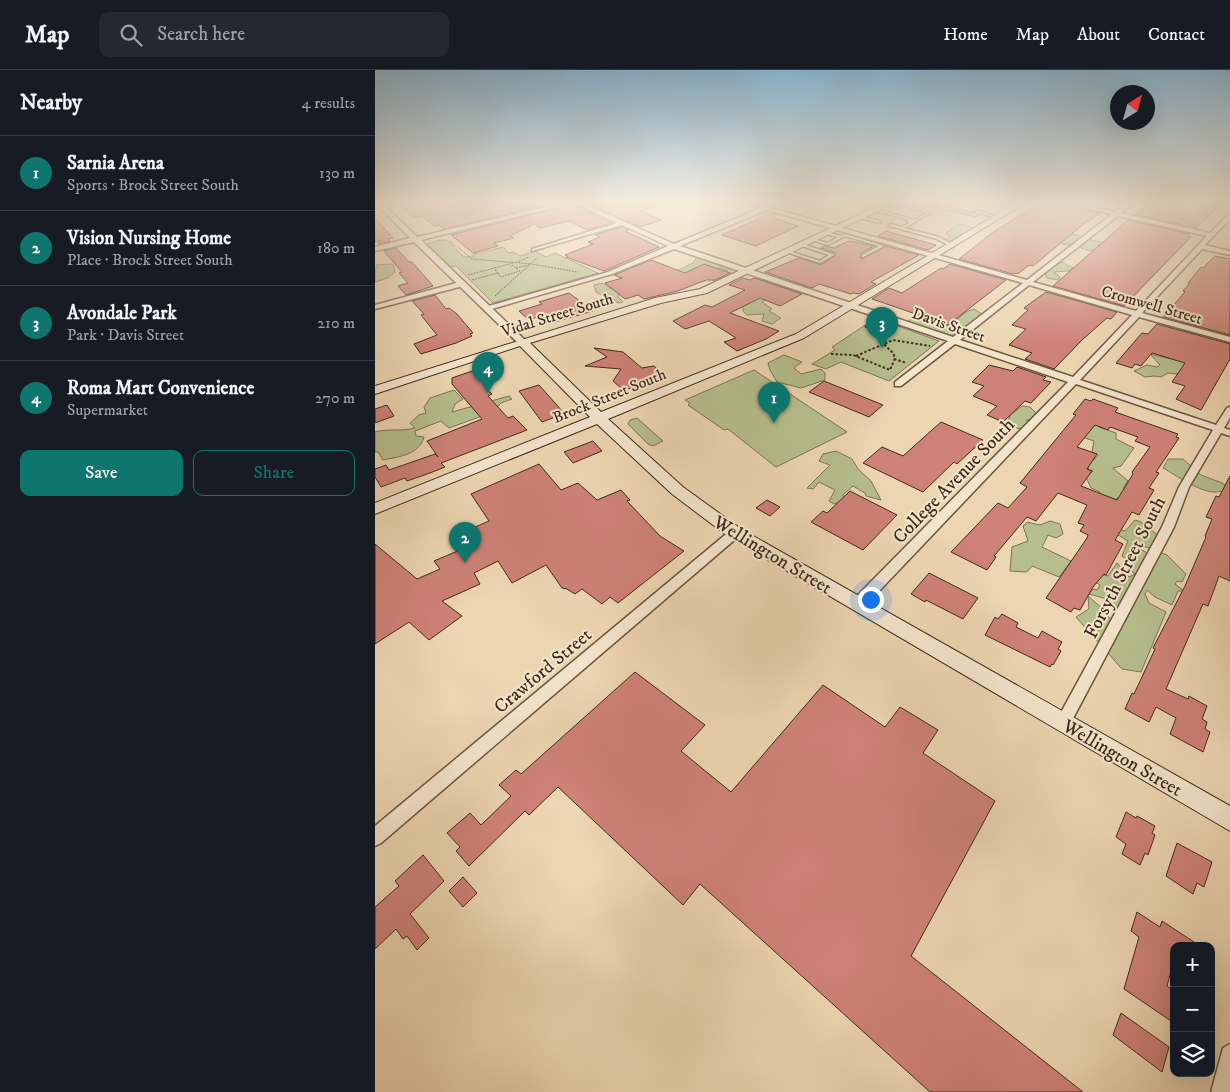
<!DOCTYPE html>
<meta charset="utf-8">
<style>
:root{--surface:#171b24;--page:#242831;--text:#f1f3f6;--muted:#9ea1a6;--line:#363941;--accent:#0f766e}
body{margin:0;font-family:"IM FELL DW Pica",serif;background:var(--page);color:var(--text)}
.controls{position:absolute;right:15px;bottom:15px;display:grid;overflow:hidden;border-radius:10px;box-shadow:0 5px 20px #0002}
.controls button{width:45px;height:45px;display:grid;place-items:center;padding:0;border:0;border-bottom:1px solid var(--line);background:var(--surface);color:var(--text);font:25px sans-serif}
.compass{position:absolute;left:735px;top:15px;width:45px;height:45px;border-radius:50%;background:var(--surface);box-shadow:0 5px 20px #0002;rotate:37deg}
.you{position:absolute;left:495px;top:529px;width:18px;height:18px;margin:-12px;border:4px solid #fff;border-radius:50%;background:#1a73e8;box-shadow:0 0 0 8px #1a73e833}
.badge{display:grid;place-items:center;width:32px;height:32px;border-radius:50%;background:var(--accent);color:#fff;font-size:16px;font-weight:700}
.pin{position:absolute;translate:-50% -41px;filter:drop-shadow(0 1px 2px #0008)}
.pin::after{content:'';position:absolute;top:26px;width:18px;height:15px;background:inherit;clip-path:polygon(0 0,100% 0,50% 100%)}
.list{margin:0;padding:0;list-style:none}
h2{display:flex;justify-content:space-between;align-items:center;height:65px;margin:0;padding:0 20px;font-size:21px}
h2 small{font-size:16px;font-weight:400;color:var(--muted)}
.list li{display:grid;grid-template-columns:32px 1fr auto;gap:15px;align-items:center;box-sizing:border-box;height:75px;padding:0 20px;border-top:1px solid var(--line)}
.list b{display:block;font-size:19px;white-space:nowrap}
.list p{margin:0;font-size:16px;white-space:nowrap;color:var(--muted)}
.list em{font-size:16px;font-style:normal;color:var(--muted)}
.actions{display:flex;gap:10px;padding:15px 20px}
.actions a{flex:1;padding:11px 0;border:1px solid var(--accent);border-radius:10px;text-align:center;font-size:18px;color:var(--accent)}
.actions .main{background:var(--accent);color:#fff}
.icon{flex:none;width:28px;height:28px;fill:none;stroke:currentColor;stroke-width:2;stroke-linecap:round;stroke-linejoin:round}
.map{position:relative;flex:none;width:855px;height:1022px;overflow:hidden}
header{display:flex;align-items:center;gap:30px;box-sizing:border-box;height:70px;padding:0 25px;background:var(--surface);border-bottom:1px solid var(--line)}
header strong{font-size:24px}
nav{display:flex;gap:28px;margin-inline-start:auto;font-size:18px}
.search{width:350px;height:45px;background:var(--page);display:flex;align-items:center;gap:12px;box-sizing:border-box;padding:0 18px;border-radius:10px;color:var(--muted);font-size:19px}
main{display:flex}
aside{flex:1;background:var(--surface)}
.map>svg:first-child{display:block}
.green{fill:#b6be8d;stroke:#7b7454}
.building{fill:#ce8177;stroke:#402b1a;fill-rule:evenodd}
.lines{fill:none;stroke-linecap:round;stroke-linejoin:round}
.service-casing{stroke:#6b5640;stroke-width:3}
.minor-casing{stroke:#6b5640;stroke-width:3}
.tertiary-casing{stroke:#6b5640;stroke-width:3}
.secondary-casing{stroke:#402b1a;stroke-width:2}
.path-far1{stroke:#402b1a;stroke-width:1;stroke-dasharray:2 1;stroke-linecap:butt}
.path{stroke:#402b1a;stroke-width:2;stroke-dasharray:2.5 2;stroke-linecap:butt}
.service{fill:#f3e4cc;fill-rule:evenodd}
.minor{fill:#f3e4cc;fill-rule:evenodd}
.tertiary{fill:#f3e4cc;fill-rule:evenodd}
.secondary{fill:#f3e4cc;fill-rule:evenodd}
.labels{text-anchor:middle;stroke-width:4;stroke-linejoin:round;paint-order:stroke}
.far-street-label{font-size:16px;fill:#402b1a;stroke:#f3e4cc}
.street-label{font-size:19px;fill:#402b1a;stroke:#f3e4cc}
</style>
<header>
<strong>Map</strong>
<div class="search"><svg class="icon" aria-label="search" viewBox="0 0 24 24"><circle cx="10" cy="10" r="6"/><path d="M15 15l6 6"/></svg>Search here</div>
<nav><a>Home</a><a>Map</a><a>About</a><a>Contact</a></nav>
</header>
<main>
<aside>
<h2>Nearby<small>4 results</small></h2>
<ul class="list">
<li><span class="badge">1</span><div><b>Sarnia Arena</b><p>Sports · Brock Street South</p></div><em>130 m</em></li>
<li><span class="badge">2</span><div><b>Vision Nursing Home</b><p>Place · Brock Street South</p></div><em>180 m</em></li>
<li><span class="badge">3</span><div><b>Avondale Park</b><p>Park · Davis Street</p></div><em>210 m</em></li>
<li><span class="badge">4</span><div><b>Roma Mart Convenience</b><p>Supermarket</p></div><em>270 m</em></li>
</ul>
<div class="actions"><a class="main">Save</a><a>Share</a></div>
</aside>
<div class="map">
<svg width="855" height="1022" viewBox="0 0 855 1022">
<rect width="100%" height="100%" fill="#ecd5b1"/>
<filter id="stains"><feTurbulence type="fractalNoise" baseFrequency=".004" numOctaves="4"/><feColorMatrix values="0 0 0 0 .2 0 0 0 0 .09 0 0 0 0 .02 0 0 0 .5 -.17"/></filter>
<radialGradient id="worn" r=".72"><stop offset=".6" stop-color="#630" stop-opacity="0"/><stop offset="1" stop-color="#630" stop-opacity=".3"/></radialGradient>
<path class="green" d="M583,154L590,155L599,159L576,174L569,171L576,167L571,163Z
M697,164C708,165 715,171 726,172L722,179L714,181L694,173L697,176L687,174L688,171Z
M64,170H72L89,187L98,186L99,184L128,177L134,183L139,182L145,186L160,181L171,187L180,183L223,203L118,233L81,196L73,197L52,177L53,174Z
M323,185L365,199L358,203H351L353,201L345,198L336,202L351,208L344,212L338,211L339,208H326L330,211L321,212L300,202L318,193Z
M687,192L698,198L694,201L678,202L684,206L685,208L682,210L672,208L669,202Z
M18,194L20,202L13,208L0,212L1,195Z
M228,213L236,219L246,216L243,227L248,232L243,233L232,224L227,225L221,222L219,215Z
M403,217L412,219C406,226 394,227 387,232L397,239L394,241L406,248L397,254L387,251L389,244L372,245L368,241V237L364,235L379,231Z
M599,239L610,246L605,249H600L602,251L578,268L531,253L541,245L554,250L555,252L574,256L591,242Z
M501,248L564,271L514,311L466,292L451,299L437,294L460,280L457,277Z
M775,284L801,290L805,285L827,291C815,301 808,306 793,303L786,307L779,306L770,307L759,301L772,295L782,297L785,295Z
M409,285L427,292L419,298L426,304L446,299L450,303V310L426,318L402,312L395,300L393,293Z
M379,300L472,362L401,397L353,359L349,360L313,335L315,333L310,330Z
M79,320L88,329L80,334L77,342L134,326L137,329L126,333L118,342L74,358L66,351L40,361L41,366L49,367C44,385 23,387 8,390L3,382H0V362C14,358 26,362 40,358L35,353L44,345L51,343L49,337L55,328Z
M647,336L655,337L661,343V347L655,350H651L653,352L652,355L645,359L636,356L633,351L635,345Z
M262,348L288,371L278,376L273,374L253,354L255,350Z
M722,352L724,357L741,363V369L759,378L746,396L738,398L753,411L748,418L755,427L742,428L739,432L723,425L725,422L716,418L711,407L718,401L713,399L716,389L719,390L723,385L717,382L719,371L707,367Z
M461,381L477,389L483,399L496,411L506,430L491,426L490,423L478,416L468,425L469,430L459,434L454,431L460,420L444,412L438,419L432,418L455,395L444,391L448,384Z
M793,389H808L826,405L847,413L855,418L852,422C846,420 844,422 840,422C824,422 801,405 788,398Z
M760,450L766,452L784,466L774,478L764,475L763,478L774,484L784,482L792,485L811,504L807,512L802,511L800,514L809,521H803L797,535L780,527L772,520L770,524L774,533L791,542L766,602L747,599L701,547L714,539L713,526L729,540L738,553L745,541L732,529L714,524L718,519L722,520L725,515L717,510L720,503L733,506L742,493L754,507L760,504L754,499L755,492L747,486L753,471L740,463L743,459L750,461Z
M675,451L685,454L688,464L681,468L673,465L667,477L696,491L684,507L657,496L652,502L635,501L637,477L653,471L648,456L652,452L665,455Z"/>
<path class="building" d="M22,133H179L69,159L64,155L59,156L47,146L40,148Z
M211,133H283V136L266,141L286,150L265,157Z
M665,133H690L725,143L710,153L658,196L654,195L644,203L638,204L584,189L617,163Z
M774,133H847L821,158L760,144Z
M199,134L237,153L212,160L194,151L165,158L159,154L135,166L139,168L119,173L123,176L98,183L76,165Z
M397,143L400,144L399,148L423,156L381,176L347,165Z
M0,148L18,168L13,169L15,171L3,174L6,170L0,172Z
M753,150L815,164L813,166L816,167L749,236L678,216Z
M247,157L254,160L250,161L284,177L229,201L191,187L193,186L190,185L218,174L213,172L225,167L220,165Z
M511,161L561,175L553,180L503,166Z
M474,171L499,176L486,183L485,187L487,189L511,176L544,185L496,212L501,214L484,224L478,223L476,224L444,214L437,218L390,202L424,188L446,195L461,185L459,182L446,178L450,176L459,178Z
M21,178L34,192H37L58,216L31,225L23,216L33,213L24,203L27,202L9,181Z
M840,186L855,189V265L788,247L810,222L808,221L815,213H813L826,197L828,198Z
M276,190L310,203L329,194L355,203L340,210H331L303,221L269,229L263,225L250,229L230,213L247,208L239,205Z
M575,194L631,210L573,255L497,229L514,218L527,223L566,198L568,199Z
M368,208L375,210L379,208L427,224L405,236L385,228L355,243L404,261L391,269L362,281L349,272L361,268L334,251L310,259L298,251L330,235L337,237L370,220L354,215Z
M671,222L742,242L736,249L732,248L707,270L679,299L650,289L657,283L634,275L651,259L637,255L653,240L649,238Z
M194,223L218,241L173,254L165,246L154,250L144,241L167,234L164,232Z
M60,225L71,239L74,238L82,244L98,263L95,264L97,266L81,273L46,284L39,274L62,265L46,245L49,244L37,231Z
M782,254L855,274V289L826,340L801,329L810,316L797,312L810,293L777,283L766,296L760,294L757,298L741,293L767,263L773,264Z
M219,278L248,282L267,298L279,296L290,306L253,319H247L238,311L246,299L210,296L232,287Z
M614,295L638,301L642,297L671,307L668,310L676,312L656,333L650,331L628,352L612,345L622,336L598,326L609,316L597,312Z
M100,300L114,315L111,319L117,324L113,326L133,348L138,346L152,360L66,393L70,397L55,403L32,411L30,408L6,417L0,407V399L11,395L14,400L60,384L63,387L52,371L107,349L77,314V308Z
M449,311L508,335L494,347L434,322Z
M164,315L188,342V344L167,352L144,321Z
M710,329L716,331L718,329L743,338L740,342L803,364L801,367L804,368L781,402L784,403L774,418L779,420L764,445L757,442L740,470L748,474L731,505L729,504L718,517L705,540L699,538L696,542L671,528L712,468L713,465L705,461L709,455L703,453L712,435L683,423L661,451L652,447L619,486L621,487L612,500L576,482L623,433L633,438L652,417L645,413L701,345L698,344ZM720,355L733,360L735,357L763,367L760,371L775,377L757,402L758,404L742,430L706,416L717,401L712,399L722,384L702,377Z
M12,335L19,346L0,353V339Z
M566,352L608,370L582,394L579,392L548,422L488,393L507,377L528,386Z
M218,371L227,381L198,393L189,382Z
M164,394L186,420L203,413L222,430L246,420L255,430L252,431L285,466L309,481L243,533L235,527L227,534L207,519L200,524L192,519L187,518L171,495L137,513L123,491L99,503L105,514L67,531L87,546L54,570L34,552L0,574V474L42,509L65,499L59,491L92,477L84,464L114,451L96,424Z
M855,406V511L844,506L833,536L828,534L791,619L813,629L814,626L832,636L827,649L832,652L830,659L835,662L828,682L795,664L801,648L781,637L774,652L750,639L757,623L759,624L780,579L778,578L810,516L831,467L830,466L837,449L831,447L841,426L844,427Z
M475,421L522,445L488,480L436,452L448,441L452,443Z
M392,430L405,437L395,446L381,438Z
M554,503L603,528L588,549L551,530L550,532L536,524Z
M627,544L643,553L641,557L663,568L667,561L687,572L683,579L686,581L678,595L677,594L675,597L610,565L620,547L623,549Z
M260,602L330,655L306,681L356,722L448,615L510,657L525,637L563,660L548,683L620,731L536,886L708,1022H555L325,814L308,835L183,717L154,745L150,741L94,796L81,781L85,777L72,763L95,743L106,755L136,726L124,715L141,700L146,704Z
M751,742L761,748L762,746L780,756L777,763L780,765L773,785L770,783L765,795L747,784L751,774L741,767Z
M802,773L837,792L829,817L822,813L818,824L791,806Z
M48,785L69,811L35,844L54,868L42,880L32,866L28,869L21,859L0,879V837L24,816L20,811Z
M88,807L102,823L88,837L74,821Z
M762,842L785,857L787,851L825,876H799V890L792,916L799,921V953L749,919L764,867L756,861Z
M746,943L794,977L787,1002L738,965Z"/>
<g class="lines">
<defs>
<path id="service" d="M526,133L555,143L530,158L564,167L577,174V176H575L562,169L514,156L515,154L527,157L535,152L531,151L534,150L499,140L500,139L540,150L552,143L526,135Z
M549,133H553L599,144L601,143V141H604L623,147L622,148L604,143L600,146Z
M486,146L505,151L506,152L504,153L485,148Z
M451,162L466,166L470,164L509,176L488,187H487V185L504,176L470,166L453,175L436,170L438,169L453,173L463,167L451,164Z
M428,174L458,184L459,185L445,193L411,182L414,181L445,191L454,185L427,176Z"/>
<path id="minor" d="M200,133H207L299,174L386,138L370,133H379L652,210L737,144L692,133H702L740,142L752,133H758L746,143L835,163L855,143V149L830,175L855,181V185L827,179L767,243L855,267V272L764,247L705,310L841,355L852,338L855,337V348L849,358L855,360V366L846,363L814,417L799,457L693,658L688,660L683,658L680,653L683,648L787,457L804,417L838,360L701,314L488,538H478L477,534L478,530L693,312L580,274L526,316H520V312L573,271L299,179L237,204L110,241V237L233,202L293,176L247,155L157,181V179L242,153ZM392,140L648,213L578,267L305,176ZM743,146L832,166L761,241L658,212ZM654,215L757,245L698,307L585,270Z
M85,212L89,214L88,216L0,239V235Z
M360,459L364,460L366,463L364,466L6,773L0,776V756L356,460Z
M855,974V1022H836L848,978Z"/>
<path id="tertiary" d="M1,133H7L42,167L187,133H198L46,170L150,270V274H144L39,172L0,181V177L35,168L2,135Z"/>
<path id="secondary" d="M509,133H519L332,223L286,233L155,273L226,342L421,264L641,133H650L429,268L233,349L308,417L366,459L855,736V761L354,467L297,424L222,354L0,444V433L215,347L145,276L0,324V316L280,228L325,219Z"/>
</defs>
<use href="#service" class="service-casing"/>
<use href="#minor" class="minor-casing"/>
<use href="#tertiary" class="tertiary-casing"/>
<use href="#secondary" class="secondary-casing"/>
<path class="path-far1" d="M21,135L31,133
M75,171L97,189L157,194L202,202
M143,192L154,187
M141,198L154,195
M123,203L126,207L145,201L137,195L135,196
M93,205L138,193
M97,210L123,203L120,200L122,199
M120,226L162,188"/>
<path class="path" d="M456,284L478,285L515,300L520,288L518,283L490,256
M481,286L518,270L555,276
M519,289L532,293"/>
<use href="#service" class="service"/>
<use href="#minor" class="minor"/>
<use href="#tertiary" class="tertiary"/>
<use href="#secondary" class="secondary"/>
</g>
<linearGradient id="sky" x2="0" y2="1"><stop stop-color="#88b6d2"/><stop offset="0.48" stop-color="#f6ecdc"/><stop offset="1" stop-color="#f6ecdc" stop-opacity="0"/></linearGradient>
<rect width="855" height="276" fill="url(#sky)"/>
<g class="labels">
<g class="far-street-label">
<text transform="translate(777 234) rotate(16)" y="6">Cromwell Street</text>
<text transform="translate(182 244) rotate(-17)" y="6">Vidal Street South</text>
<text transform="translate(574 254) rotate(19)" y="6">Davis Street</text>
<text transform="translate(234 325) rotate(-22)" y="6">Brock Street South</text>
</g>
<g class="street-label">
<text transform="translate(578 410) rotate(-46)" y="7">College Avenue South</text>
<text transform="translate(398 484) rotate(31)" y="7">Wellington Street</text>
<text transform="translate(749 497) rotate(-63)" y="7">Forsyth Street South</text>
<text transform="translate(167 600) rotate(-40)" y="7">Crawford Street</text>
<text transform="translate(748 687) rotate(30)" y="7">Wellington Street</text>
</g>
</g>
<rect width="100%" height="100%" filter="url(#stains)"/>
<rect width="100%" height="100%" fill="url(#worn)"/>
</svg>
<div class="controls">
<button>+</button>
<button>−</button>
<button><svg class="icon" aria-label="layers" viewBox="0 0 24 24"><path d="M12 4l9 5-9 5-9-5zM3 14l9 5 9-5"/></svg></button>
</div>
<svg class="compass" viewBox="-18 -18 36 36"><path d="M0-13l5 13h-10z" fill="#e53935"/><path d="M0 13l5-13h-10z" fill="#9ea1a6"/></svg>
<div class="you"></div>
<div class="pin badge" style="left:399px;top:353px">1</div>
<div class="pin badge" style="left:90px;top:493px">2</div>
<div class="pin badge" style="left:507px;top:278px">3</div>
<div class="pin badge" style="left:113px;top:323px">4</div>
</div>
</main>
